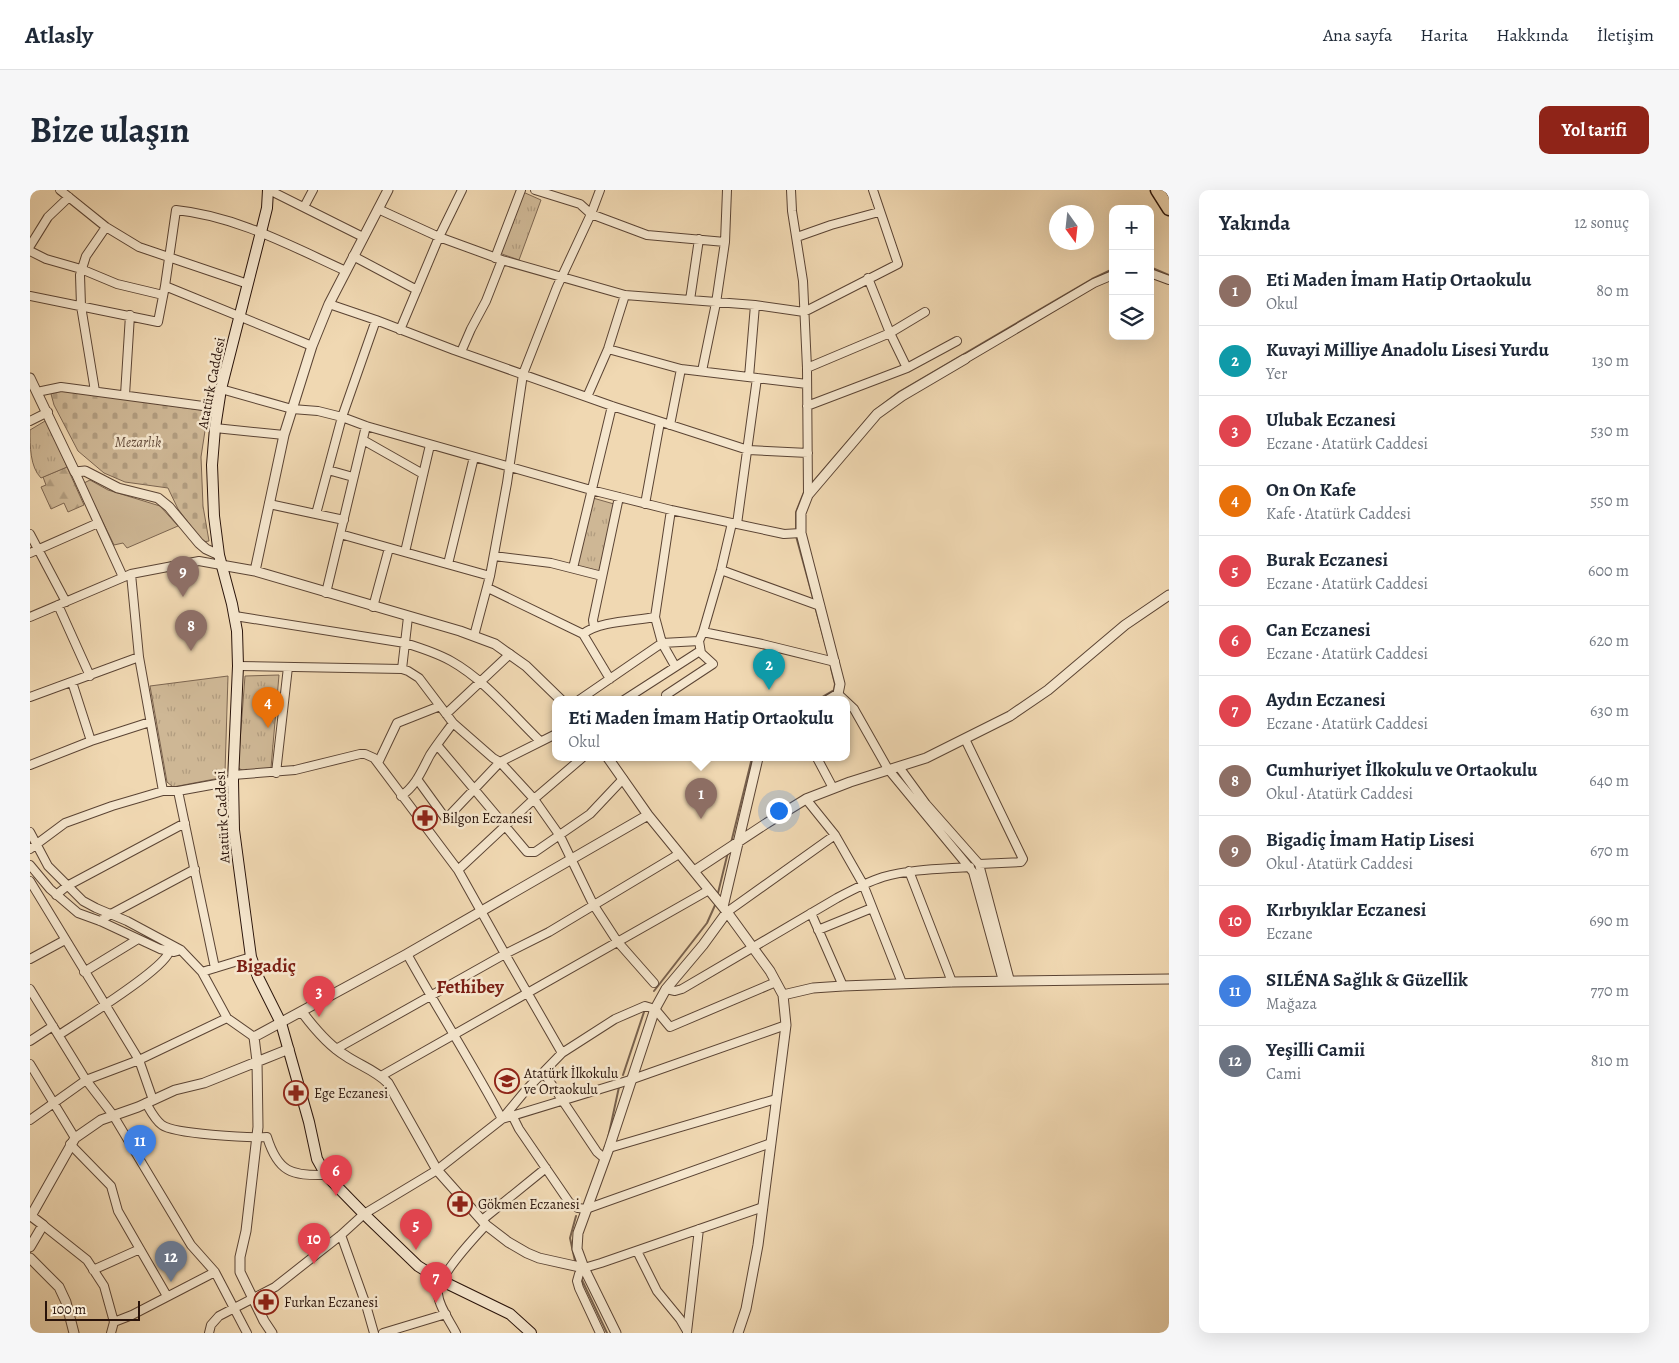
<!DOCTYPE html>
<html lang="tr">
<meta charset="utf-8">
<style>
:root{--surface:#fff;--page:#f6f6f7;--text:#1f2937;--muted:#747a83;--line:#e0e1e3;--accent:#8f2418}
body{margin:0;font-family:Alegreya,serif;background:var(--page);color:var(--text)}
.controls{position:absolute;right:15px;top:15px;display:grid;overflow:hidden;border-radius:10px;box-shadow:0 5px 20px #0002}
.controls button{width:45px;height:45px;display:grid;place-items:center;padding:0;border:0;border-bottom:1px solid var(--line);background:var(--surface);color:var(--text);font:25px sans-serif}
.compass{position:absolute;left:1019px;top:15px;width:45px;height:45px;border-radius:50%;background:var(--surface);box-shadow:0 5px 20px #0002;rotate:165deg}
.scale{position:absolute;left:15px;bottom:12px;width:95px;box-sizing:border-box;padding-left:5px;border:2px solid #29130a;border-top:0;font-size:14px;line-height:18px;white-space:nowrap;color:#29130a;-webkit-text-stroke:4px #f5e6cd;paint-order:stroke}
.you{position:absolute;left:748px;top:620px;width:18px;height:18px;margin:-12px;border:4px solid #fff;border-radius:50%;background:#1a73e8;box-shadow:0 0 0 8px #1a73e833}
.badge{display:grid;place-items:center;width:32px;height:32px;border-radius:50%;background:var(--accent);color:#fff;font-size:16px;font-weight:700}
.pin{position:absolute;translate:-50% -41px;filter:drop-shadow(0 1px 2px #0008)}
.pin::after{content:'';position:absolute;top:26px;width:18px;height:15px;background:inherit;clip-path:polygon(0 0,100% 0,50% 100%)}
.popup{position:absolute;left:522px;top:506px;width:298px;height:65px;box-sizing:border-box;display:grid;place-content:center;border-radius:10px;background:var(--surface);filter:drop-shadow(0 1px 4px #0005);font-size:16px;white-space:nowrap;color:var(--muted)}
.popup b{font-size:19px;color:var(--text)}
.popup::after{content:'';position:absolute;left:50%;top:100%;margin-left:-10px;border:10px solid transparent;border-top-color:var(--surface)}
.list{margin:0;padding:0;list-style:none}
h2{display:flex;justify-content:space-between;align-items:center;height:65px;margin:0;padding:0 20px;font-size:21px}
h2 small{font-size:16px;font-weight:400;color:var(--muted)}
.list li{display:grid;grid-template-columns:32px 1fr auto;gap:15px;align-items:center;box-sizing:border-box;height:70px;padding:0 20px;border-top:1px solid var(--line)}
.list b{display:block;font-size:19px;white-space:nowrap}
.list p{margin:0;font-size:16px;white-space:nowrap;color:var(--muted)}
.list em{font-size:16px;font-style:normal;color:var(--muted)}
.icon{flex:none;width:28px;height:28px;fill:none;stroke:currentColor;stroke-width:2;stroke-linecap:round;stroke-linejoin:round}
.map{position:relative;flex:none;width:1139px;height:1143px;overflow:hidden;border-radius:10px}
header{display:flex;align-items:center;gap:30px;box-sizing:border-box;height:70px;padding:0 25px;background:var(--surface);border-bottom:1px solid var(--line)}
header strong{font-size:24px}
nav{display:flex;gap:28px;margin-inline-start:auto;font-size:18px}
.intro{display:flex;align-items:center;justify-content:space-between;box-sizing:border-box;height:120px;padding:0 30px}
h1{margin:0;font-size:35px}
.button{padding:12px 22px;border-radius:10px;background:var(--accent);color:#fff;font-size:18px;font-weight:700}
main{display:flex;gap:30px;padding:0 30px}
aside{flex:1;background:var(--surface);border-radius:10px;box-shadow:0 5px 20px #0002}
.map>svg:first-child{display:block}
.grass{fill:#ceb795;stroke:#7c6550}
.forest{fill:url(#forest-firs);stroke:#7c6550}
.cemetery{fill:url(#cemetery-stones);stroke:#7c6550}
.park{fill:url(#park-tufts);stroke:#7c6550}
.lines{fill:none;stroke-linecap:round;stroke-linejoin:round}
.stream{stroke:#78614d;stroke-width:2}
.minor-casing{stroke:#5b4434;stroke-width:10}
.tertiary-casing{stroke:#5b4434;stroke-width:11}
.secondary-casing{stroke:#29130a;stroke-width:12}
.trunk-casing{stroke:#29130a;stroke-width:15}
.minor{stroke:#f5e6cd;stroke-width:8}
.tertiary{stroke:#f5e6cd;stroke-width:9}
.secondary{stroke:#f5e6cd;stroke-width:10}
.trunk{stroke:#f0d8b2;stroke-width:12}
.labels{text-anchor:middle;stroke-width:5;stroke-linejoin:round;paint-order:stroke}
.street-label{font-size:14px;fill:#29130a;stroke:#f5e6cd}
.park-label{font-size:14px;font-style:italic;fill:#634c3b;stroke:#f5e6cd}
.poi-label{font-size:14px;fill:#29130a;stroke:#f5e6cd;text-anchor:start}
.district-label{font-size:19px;font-weight:bold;fill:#7a1f14;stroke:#f5e6cd}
</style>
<header>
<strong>Atlasly</strong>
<nav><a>Ana sayfa</a><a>Harita</a><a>Hakkında</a><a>İletişim</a></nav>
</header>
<div class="intro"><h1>Bize ulaşın</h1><a class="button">Yol tarifi</a></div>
<main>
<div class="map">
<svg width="1139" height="1143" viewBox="0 0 1139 1143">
<defs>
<pattern id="forest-firs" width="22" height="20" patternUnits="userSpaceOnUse" patternTransform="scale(1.25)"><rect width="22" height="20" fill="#ceb795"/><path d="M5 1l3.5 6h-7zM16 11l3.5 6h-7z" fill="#b19c7f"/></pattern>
<pattern id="cemetery-stones" width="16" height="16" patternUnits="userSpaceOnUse" patternTransform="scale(1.25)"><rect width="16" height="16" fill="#ceb795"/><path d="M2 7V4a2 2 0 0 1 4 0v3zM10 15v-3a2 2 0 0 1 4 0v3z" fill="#b19c7f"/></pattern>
<pattern id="park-tufts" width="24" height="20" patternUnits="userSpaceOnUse" patternTransform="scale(1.25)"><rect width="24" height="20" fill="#ceb795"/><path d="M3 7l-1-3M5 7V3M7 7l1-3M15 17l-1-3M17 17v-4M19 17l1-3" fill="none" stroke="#b19c7f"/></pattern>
</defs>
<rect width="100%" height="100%" fill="#f0d8b2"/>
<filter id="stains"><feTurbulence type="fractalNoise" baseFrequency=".004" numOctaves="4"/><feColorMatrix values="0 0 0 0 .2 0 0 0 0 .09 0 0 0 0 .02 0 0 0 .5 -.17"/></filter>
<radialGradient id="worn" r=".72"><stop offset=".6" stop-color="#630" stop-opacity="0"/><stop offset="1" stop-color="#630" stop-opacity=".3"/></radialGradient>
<path class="grass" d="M60,290L78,300L130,316L148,336L97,358L93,353L84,355L54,293Z"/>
<path class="forest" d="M37,277L54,315L38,322L34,313L21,319L11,297L16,295L13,287Z"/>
<path class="cemetery" d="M31,200L178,221L171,267L173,316L179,351L173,352L148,319L138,298L95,292L74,283L48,261L24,215L21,204Z"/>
<path class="park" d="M493,2L511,10L489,70L469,63Z
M15,231L19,233L37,277L11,288C0,277 0,256 0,240Z
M563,308L584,314L569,383L547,377Z
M249,485L241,578L214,581L208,578L215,486Z
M198,486L195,582L190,588L143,597L137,592L120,496Z"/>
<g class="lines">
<path class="stream" d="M1120,77L1139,85
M783,292L844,221L869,202L1062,89L1083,79
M766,338V322L774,302
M766,346L783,408
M786,420L796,456
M787,510L804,500L805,494L801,478
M701,653L722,568
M688,703L698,662
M624,801L677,733L686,713
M593,885L615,819
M578,948L589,897
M545,1071L540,1048L546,1026
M551,1088L577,1143"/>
<defs>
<path id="minor" d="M30,0L76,37L109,57L218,94
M239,0L333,47
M505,0L550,14L561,24L617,45L695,52
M761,0L762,21L773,91L777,178L778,305
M274,17L283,0
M348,19L409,47L472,70L595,105L725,115L774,122L868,74L843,0
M767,47L801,35L849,22
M0,56L18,27L39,7
M0,61L16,69L51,79L87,94L133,105
M323,66L387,100
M465,68L491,0
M1120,83L1139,90
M838,88L860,143L877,178
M135,96L282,156
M0,106L128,132L135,96L146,20C206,26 261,56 316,81
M660,110L669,49
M299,114L346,130L424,160L582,216L718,260L778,263
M370,140L409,47L432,0
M578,159L651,179L777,194
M431,162L441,139L456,111L472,70
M935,169L1064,93L1083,85
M777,178L860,143L895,122
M672,181L686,113L695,52L697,0
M719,187L725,115
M191,199L262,219L288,221L312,227L336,236L561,300L641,320L754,344L771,343
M65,201L51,116L50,85L56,66L76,37
M7,202L31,197L188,218
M95,205L100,125
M557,207L578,159L595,105
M777,216L877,178L927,151
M0,231L18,222
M640,235L651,179
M185,238L254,245
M333,250L393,284
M298,280L323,287
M45,282L93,387
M239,314L314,330
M615,314L630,232
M286,324L312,227L346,130
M707,334L727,188
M0,344L36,412
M310,344L460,386
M375,362L400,255
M0,363L68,333
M464,366L521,373L572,386
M418,374L444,267
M543,378L582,216
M691,380L790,416
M101,384L109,467L133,601
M458,398L553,444L580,489
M296,403L336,236
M28,415L60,486
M343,417L359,358
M205,426L375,453C391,458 407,463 421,471C455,490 482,524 510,551
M0,427L101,384L169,371L191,375
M625,427L641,320
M564,437L563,430L589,307
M673,442L732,454L805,472
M553,444C569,431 604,431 625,427L632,453L645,476
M444,446L460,386L477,293L493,184L527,97L561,24L570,0
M208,476L372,479L378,481L389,488L423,533C415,544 407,554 400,565C392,580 386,596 371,606
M372,479L378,427
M42,492L61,551
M808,504L824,519L858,579L943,682L973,791
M0,507L109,467
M549,510L632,453L669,451L673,442L691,380L702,333
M594,510L670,461
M640,510L636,505L683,474L671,463L669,451
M416,524L480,464
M423,533L463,568L470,572L526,544
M407,555L497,662H505L560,624L593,589
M787,568L803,598
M348,573L367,533L410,516
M0,575L61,551L120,532
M869,577L896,614L949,674L991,672L993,669L935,549
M246,583L258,477
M203,585L265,580L330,564H335L344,568L428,680L475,764L532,863
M387,589L416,629L470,572L504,609L530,646L563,714L587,751L624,793
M148,601L185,778
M776,609L805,645L833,694L872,793
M0,642L18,676L53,711L66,718L97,731L151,760L172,782L221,767
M0,659L35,633L82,616L133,601H148L203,591
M949,674L980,791
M0,675L20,699L48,723L70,731L130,759L144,762L151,760
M428,680L504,609L552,568
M879,681L922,792
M0,691L109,870L123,910
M26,705L37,696L155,633
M697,722L805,645
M781,723L813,796
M70,731L81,724L165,679
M788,740L842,718
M377,764C408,820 442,873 472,929L600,890L756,835
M0,769L35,750
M54,782L108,749
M172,782L197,828L224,847
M0,799L56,890L83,925L161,1055L185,1082L217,1143
M636,799L645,801L652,799L807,708C822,700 837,692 853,687C881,679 911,679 940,677
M29,845C50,831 132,781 139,762
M0,851L23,836
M306,859L475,764L519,742L649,664
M0,874L45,948
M514,883L567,962L574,968
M351,886L679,700
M116,913C120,920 125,930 132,935C144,944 219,948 237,947C248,982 261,986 296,985
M483,927L489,939L539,1012L548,1018L556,1019L741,953
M0,930L56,890L109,870L197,828
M40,954L81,996L88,1021L137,1106
M579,958L746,909
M452,1030L516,978
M13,1035L57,1070L74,1096L84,1132
M311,1045L336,1115L344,1143
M607,1061L627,1101L650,1129L657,1141
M63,1080L110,1059
M657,1142L669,1039
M81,1143L84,1132L102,1125L185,1082
M179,1143L181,1135L189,1126L245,1097L311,1045L334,1024L407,980L472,929L496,900L532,863L585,829L615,816L625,819L640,837L746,792
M353,1143L416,1124
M426,1143C420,1131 409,1117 408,1104C407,1087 444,1048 456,1035
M570,1143L549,1098L547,1091L549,1084L554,1078L571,1073L733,1017"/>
<path id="tertiary" d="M0,188L45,282L55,281L88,298L128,308L139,317L169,353L176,359L189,365
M191,375L225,381L430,441L465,454L496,476L531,510
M225,381L254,245L282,156L299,114L358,0
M798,510L808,504L810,494L771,343V323L778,305L847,224L872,206L935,169
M578,568L618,625L697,722L740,781L753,805L756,835L728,1055L716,1119L708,1143
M664,681L737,633L776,609L820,592L896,568L980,526L1018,500L1095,435L1139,405
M693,717L728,568
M753,805L783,798L813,796L922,792L1139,789
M272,822C284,838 299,856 316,866C329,875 347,881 358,893L407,980L456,1035L478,1052L497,1063L509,1068L554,1078L586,1143
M0,1057L13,1035L1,1026L45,948L71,930L108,917L145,900L174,893L259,859
M0,1068L29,1097L36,1112L44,1143
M554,1078L547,1059L548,1043L579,958L625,819L636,799L673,755L697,722
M242,1143L234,1131L210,1082V1067L216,1041L228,937L227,871L224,847L377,764L618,625"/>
<path id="secondary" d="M238,0L237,18L231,42L191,199L185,238L182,275L184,326L189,365L202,414L207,441L208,476L203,591L204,640L221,767L228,787L251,833L279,932L287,969L296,985L334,1024L388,1076L412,1091L480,1124L501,1143"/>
<path id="trunk" d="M1127,0L1139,19"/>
</defs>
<use href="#minor" class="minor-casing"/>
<use href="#tertiary" class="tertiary-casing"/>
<use href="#secondary" class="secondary-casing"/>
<use href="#trunk" class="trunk-casing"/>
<use href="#minor" class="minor"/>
<use href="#tertiary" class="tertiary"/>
<use href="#secondary" class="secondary"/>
<use href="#trunk" class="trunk"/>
</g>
<defs>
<symbol id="pharmacy-ring" viewBox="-11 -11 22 22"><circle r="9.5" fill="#f5e6cd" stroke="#8f2418" stroke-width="1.5"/><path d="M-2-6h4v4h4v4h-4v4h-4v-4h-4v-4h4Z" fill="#8f2418"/></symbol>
<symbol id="school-ring" viewBox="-11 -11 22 22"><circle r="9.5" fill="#f5e6cd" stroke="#8f2418" stroke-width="1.5"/><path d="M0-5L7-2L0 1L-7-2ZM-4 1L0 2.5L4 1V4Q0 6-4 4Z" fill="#8f2418"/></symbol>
</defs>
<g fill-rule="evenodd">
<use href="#pharmacy-ring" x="381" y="614" width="28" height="28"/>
<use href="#school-ring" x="463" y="877" width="28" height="28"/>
<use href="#pharmacy-ring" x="252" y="889" width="28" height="28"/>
<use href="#pharmacy-ring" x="416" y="1000" width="28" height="28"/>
<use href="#pharmacy-ring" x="222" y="1098" width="28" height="28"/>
</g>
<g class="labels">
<g class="street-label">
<text transform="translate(181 193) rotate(-79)" y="5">Atatürk Caddesi</text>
<text transform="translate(192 627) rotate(-93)" y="5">Atatürk Caddesi</text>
</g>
<g class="park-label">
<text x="108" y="257">Mezarlık</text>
</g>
<g class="poi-label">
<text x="412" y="633">Bilgon Eczanesi</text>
<text x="494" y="888">Atatürk İlkokulu<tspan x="494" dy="16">ve Ortaokulu</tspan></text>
<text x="284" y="908">Ege Eczanesi</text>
<text x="448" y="1019">Gökmen Eczanesi</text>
<text x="254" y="1117">Furkan Eczanesi</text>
</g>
<g class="district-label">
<text x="236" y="782">Bigadiç</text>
<text x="440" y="803">Fethibey</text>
</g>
</g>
<rect width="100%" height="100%" filter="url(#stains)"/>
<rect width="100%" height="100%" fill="url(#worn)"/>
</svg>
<div class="controls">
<button>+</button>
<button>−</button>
<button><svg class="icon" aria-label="layers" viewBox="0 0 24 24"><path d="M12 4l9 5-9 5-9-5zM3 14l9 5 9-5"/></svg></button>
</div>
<svg class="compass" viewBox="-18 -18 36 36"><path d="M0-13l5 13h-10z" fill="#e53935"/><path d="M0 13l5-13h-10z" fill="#747a83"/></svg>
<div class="scale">100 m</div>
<div class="you"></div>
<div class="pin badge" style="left:671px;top:629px;background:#8d6e63">1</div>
<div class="popup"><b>Eti Maden İmam Hatip Ortaokulu</b>Okul</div>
<div class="pin badge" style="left:739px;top:500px;background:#0f9aa8">2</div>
<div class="pin badge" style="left:289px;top:827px;background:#e0444e">3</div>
<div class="pin badge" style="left:238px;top:538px;background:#e8710a">4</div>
<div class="pin badge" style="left:386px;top:1060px;background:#e0444e">5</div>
<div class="pin badge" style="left:306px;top:1006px;background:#e0444e">6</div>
<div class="pin badge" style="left:406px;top:1113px;background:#e0444e">7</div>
<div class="pin badge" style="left:161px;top:461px;background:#8d6e63">8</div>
<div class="pin badge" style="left:153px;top:407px;background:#8d6e63">9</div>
<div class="pin badge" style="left:284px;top:1074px;background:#e0444e">10</div>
<div class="pin badge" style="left:110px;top:976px;background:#3f7fe0">11</div>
<div class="pin badge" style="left:141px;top:1092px;background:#6b7280">12</div>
</div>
<aside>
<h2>Yakında<small>12 sonuç</small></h2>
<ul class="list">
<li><span class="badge" style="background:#8d6e63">1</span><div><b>Eti Maden İmam Hatip Ortaokulu</b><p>Okul</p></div><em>80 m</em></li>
<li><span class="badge" style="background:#0f9aa8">2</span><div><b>Kuvayi Milliye Anadolu Lisesi Yurdu</b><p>Yer</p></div><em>130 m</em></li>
<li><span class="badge" style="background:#e0444e">3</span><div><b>Ulubak Eczanesi</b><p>Eczane · Atatürk Caddesi</p></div><em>530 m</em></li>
<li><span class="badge" style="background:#e8710a">4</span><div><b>On On Kafe</b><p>Kafe · Atatürk Caddesi</p></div><em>550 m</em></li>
<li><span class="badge" style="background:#e0444e">5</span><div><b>Burak Eczanesi</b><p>Eczane · Atatürk Caddesi</p></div><em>600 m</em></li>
<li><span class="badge" style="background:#e0444e">6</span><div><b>Can Eczanesi</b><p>Eczane · Atatürk Caddesi</p></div><em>620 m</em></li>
<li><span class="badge" style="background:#e0444e">7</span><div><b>Aydın Eczanesi</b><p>Eczane · Atatürk Caddesi</p></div><em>630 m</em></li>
<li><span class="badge" style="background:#8d6e63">8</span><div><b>Cumhuriyet İlkokulu ve Ortaokulu</b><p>Okul · Atatürk Caddesi</p></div><em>640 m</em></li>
<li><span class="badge" style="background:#8d6e63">9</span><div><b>Bigadiç İmam Hatip Lisesi</b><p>Okul · Atatürk Caddesi</p></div><em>670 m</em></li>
<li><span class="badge" style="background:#e0444e">10</span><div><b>Kırbıyıklar Eczanesi</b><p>Eczane</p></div><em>690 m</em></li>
<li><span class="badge" style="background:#3f7fe0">11</span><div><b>SILÉNA Sağlık &amp; Güzellik</b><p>Mağaza</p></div><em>770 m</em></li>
<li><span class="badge" style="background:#6b7280">12</span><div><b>Yeşilli Camii</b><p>Cami</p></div><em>810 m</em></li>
</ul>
</aside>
</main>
